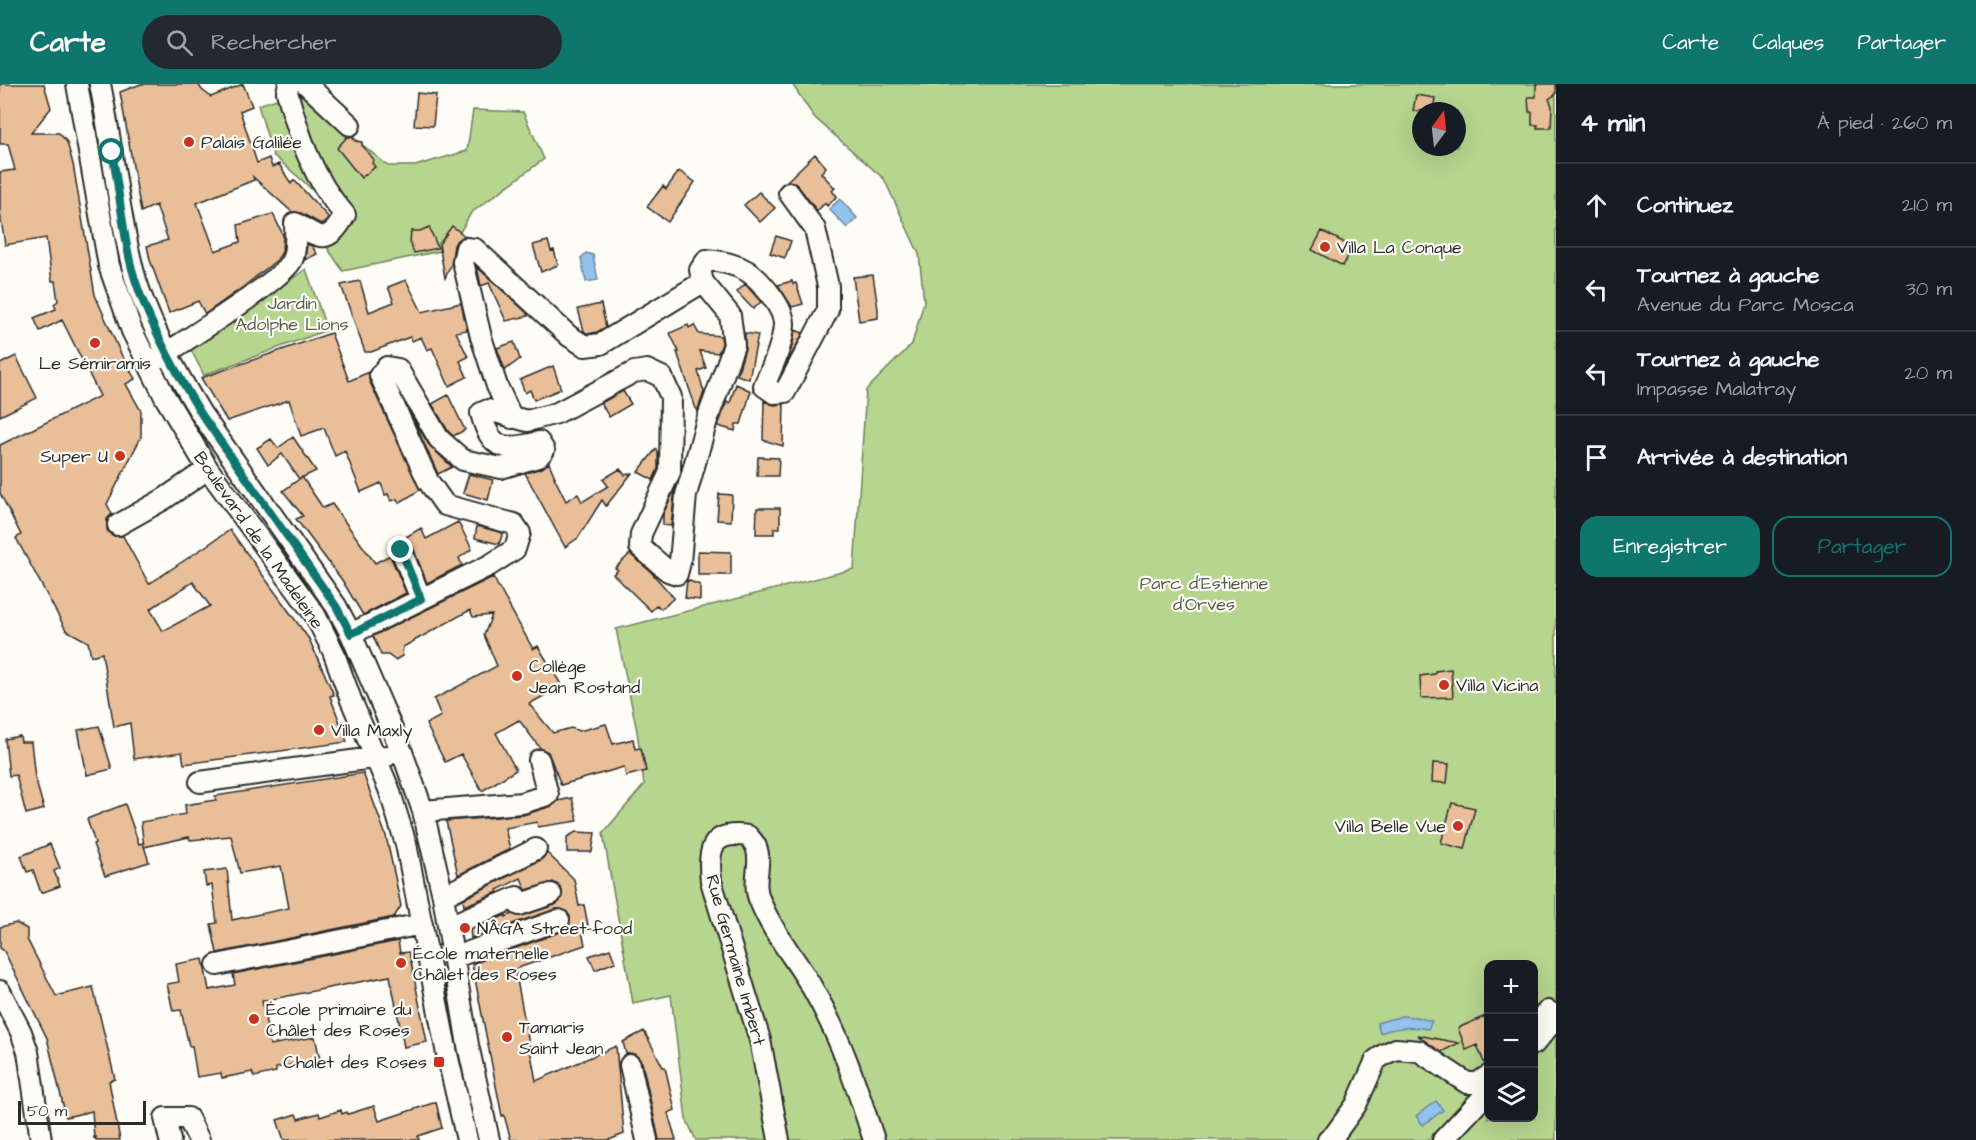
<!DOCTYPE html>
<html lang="fr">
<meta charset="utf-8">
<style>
:root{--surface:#171b24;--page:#242831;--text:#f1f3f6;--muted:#9ea1a6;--line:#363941;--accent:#0f766e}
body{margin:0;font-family:"Architects Daughter",sans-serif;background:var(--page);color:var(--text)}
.controls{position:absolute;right:18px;bottom:18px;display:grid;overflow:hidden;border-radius:12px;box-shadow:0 6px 24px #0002}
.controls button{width:54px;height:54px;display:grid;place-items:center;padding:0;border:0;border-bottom:2px solid var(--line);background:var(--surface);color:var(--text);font:30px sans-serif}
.compass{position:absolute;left:1412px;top:18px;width:54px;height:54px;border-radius:50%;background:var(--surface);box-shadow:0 6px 24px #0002;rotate:15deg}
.scale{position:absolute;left:18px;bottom:15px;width:128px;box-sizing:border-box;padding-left:6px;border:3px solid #2b2b2b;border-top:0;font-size:16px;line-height:21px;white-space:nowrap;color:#2b2b2b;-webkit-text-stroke:4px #fdfcf7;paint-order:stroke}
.stop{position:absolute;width:18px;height:18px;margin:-14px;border:4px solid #0f766e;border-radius:50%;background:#fff}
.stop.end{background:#0f766e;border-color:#fff;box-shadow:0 2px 6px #0008}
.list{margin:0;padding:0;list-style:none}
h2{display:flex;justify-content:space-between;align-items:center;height:78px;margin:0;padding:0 24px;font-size:26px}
h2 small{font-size:20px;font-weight:400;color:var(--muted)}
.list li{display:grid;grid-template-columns:39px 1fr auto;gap:18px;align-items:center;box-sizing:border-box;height:84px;padding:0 24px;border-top:2px solid var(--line)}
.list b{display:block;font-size:22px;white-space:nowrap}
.list p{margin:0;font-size:20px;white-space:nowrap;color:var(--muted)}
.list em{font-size:20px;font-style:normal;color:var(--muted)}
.actions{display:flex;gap:12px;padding:18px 24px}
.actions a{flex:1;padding:14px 0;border:2px solid var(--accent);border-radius:18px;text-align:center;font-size:21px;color:var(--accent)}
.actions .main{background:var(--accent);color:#fff}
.icon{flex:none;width:33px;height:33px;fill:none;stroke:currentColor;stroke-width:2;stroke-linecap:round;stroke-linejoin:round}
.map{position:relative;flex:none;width:1556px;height:1056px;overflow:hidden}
header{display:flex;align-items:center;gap:36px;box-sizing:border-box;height:84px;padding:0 30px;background:var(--accent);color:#fff}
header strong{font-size:28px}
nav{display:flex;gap:33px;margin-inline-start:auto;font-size:21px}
.search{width:420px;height:54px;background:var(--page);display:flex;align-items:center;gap:15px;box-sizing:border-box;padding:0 21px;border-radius:33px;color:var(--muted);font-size:22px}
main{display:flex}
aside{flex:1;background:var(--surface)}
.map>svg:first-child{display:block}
.green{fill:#b6d58f;stroke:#70805d;stroke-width:1.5;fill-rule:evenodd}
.water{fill:#92c2ed;stroke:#69869f;stroke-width:1.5}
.building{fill:#e8bf98;stroke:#2b2b2b;stroke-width:1.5;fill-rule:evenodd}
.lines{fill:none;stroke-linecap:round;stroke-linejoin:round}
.minor-casing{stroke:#2b2b2b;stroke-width:24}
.minor{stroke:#fdfcf7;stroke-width:20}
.route{stroke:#0f766e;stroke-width:8}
.poi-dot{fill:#c8321e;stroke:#fdfcf7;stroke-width:2}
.labels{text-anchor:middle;stroke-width:4.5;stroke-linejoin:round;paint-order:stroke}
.poi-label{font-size:18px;fill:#2b2b2b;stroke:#fdfcf7;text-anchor:start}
.park-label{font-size:18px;fill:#555e49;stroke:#fdfcf7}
.street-label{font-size:18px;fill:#2b2b2b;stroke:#fdfcf7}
</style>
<header>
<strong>Carte</strong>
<div class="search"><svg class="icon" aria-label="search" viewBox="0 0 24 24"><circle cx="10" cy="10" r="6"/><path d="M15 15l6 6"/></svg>Rechercher</div>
<nav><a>Carte</a><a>Calques</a><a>Partager</a></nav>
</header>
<main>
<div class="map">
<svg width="1556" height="1056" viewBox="0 0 1556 1056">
<rect width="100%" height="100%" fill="#fdfcf7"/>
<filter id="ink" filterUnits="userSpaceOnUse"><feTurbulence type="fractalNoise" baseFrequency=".0167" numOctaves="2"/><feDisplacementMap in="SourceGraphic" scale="12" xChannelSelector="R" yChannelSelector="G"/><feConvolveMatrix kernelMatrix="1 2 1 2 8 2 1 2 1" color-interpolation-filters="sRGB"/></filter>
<g filter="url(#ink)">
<path class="green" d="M792,0H1556V1056H696L686,1035L671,911L633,919L603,749L644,701L637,647L616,545L854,485L866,306L912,260L924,218L919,170L884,95L814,33ZM1421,27H1457V63H1421ZM1488,880H1534V1034H1488Z
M299,8L388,82H415L467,67L473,26L523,28L544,75L471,129L450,165L343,187L324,159L345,139L304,98L273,71L258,21Z
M306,185L327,246L204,291L191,266Z"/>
<path class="water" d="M840,115L857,134L847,144L829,125Z
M586,169L593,171L598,196L586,198L581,174Z
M1402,932L1416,933L1432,937L1428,945C1411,942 1397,943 1380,949L1377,939Z
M1436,1017L1443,1026L1423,1041L1416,1032Z"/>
<path class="building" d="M0,0H44L51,24L31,49H59L67,58L73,80L95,211L120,268L135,295L126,300L141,327V353L107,420L112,430L107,435V446L112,452H123L149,500L230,446L309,555L334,611L330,612L347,658L184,680L182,668L134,675L130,639L114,643L102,569L91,572L88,558L66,546L16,454L21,451L0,409V361L100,312L62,236L40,247L34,234L56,225L54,220L58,217L55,197H52L46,154L5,161L0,129V88L15,86L8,60H0ZM193,498L210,522L163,547L150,525Z
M141,0H198L202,6L211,13L243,0L252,22L240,27L257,79L269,74L272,83L279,80L291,100L294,96L329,134L323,140H321L301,129L292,128L253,93L254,96L197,119L215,167L240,158L238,141L273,130L283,151L282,168L277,176L243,203L205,230L198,217L169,229L150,176L147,162L168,156L156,121L141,128L120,8Z
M1536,0H1556V10L1549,15L1552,22L1551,44H1537L1538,41H1532V28H1529L1528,13H1536Z
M417,9L436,11L433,42L414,41Z
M1416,11L1435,14L1433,27H1413Z
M347,53H352L355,57L362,58V61L374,76L372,79L375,83L361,94L337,64Z
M815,70L826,83L821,89L835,104L832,107L837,112L827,122L825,119L817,127L798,102L793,98L787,97Z
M679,87L695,98L668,138L647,123L663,102L666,105Z
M759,108L775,124L760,138L744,121Z
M452,142L465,152L457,156L454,161L451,181L445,194L439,160Z
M429,143L438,164L414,169L410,158L411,147H420Z
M1322,147L1347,160L1344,167L1349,170L1343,182L1312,166Z
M776,152L791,157L785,174L770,169Z
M548,157L551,167L554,166L558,181L541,188L533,161Z
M307,160L312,162L317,170L305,176Z
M477,183L526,228L528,232L506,237L489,199L481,202Z
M873,191L878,225V234L859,237L853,193Z
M406,196L422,228L461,219L467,246L456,248L468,273L460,277L467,293L449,302L432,264L427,266L421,253L412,257L410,253L371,268H365L341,201L360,197L369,228L394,218L388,203Z
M792,197L793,200L796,199L803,220L792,223L778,201Z
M745,200L761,218L753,225L737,208Z
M601,220L606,243L597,248L588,250L584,247L578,225Z
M688,241L689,244L694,241L699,250L721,252L722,260L718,269L700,267L706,284L698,287L704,308L697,328L677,268H679L670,249Z
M795,246L803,249L787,279L793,259Z
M331,249L349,297L369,288V296L420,406L399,419L397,415L391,417L388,410L385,411L381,399L361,408L345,367L335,372L324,344L301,352L289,316L227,337L201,294Z
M745,249L758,251L749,295L737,291L745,265Z
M514,258L520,275L505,286L497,264Z
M16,272L37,314L0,332V280Z
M553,282L561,305L534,316L530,306L525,309L520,296Z
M736,300L751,307L741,340H736L735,347L718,342L727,317L730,319Z
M623,307L631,320L609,333L601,319Z
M448,311L465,346L453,352L448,347L432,320Z
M764,317L774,321L784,320L783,362L763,356Z
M412,333L429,361L452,383L438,390Z
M293,353L316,387L299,395L282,370L268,381L257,364L271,355L278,364Z
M656,365L658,369V385L653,396L638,388Z
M758,373L779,374L778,392H757Z
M549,379L555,393H554L566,417L578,410L582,418L608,402L603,395L620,385L625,391L632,389L606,422L602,416L578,454L565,463L525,389L542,384Z
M469,390L493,396L488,416L463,409Z
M302,393L323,424L332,420L375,479L390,471L406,509L363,531L342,496L296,435L303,432L283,407Z
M675,405L671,442L663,441V430Z
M719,410L732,411L731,437L717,436Z
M757,424H780V444H774V450H756Z
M458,438L472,465L459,474L462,481L427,499L412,461L406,453L421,444L426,455Z
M477,442L503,449L499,460L475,454Z
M698,467L731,468V491H698Z
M630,470L651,488L674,514L661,525L657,521L651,527L613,490L618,486L615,484Z
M493,493L533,565L538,562L562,602L529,620L553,649L571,644L579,647L606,640L613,660L633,655L635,665L641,664L646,687L626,692L624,683L561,701L548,668L540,664L519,636L496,649L516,686L482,707L461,670L445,678L426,640L441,632L434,615L497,582L484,551L492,531L473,533L470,526L403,563L402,572L395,576L388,571H381L373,552Z
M687,496L700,501V516L685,514Z
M1451,585L1453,613L1421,614L1420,592L1435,590V587Z
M99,642L112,685L87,691L78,646Z
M20,652L21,658H31L35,694L44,725L26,730L16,691L9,692L5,655Z
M1433,679L1449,680L1447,699L1432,698Z
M363,689L386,752L395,793L401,822L394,833L217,869L211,840L217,839L212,801L206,802L204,788L227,785L232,836L289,824L281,782L240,789L231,752L190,756L189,753L144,763L141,738L186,730L185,721L216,716L215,712Z
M572,714L578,737L538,743L537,738L505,744L510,765L458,791L446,737L523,731L552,722L558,717Z
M1452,719L1475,724L1465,765L1441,759Z
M125,720L139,760L143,759L149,778L105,792L93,760L95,759L87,735Z
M576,748L595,749L592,768H567V753Z
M50,760L60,784L54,787L60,802L41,809L33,786L27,788L21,772Z
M547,769L574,795L579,822L584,821L588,841L581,843L585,861L515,885L536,997L616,962L624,1050L609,1056H511L504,1031L502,1032L472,880L563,847L568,843L570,833L566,827L556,825L471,854L470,846L506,831V833L512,830L522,832L555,821L560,817L562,807L558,801L553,798L526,806L521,794L497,806L498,808L464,822L463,815L541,776Z
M16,839L27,845V855L56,912L93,903L115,995L109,997L120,1056H96V1053L94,1054L92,1027L66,1033L47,954L4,867L0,864V843Z
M398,857L400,869L409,868L427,958L404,963L390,892L262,917L270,961L315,953L320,975L276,984V988L254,993L252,988L222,994L221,989L197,993L192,962H189L181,926L173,927L167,900L179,898L176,880L203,875L209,906L235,901L233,890Z
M610,865L615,878L595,886L589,872Z
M1488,931V980L1485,981L1477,961L1466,966L1458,944Z
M644,947L663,983H665L675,1026L668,1029L676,1056H659L642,978L634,970H626L623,958Z
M1417,951L1459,959L1441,968Z
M436,1018L442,1044L418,1052L419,1056H284L277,1036L296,1030L298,1035L319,1029L320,1033L341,1026L342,1030L347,1028L348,1030L374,1022L379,1037Z"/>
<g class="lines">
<defs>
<path id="minor" d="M77,0L109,182L132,247L165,313L208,385L315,531L333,567L351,616L389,705L406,760L447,970L467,1056
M100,0C112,58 117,119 131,177C141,225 176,289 202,331L336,522L351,550L402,668L423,727L443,812L468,961L489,1056
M306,0L350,41
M156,274L168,268C189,254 285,194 292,176C297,165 295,151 295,139C320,155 328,161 345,131C312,94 300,54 287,8L289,0
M512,334L497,302L481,253L463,178L466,164L475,165L569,252L585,262L601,260L703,198
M118,441L164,415L208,385
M401,466L421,515
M351,550L490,481L515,465L520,449L514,440L445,421L428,397L380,291L387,283L398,285L439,355L463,376L501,384L538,373L544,366L539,358C504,367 491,367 481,329L488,326L527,337L557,329L634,288L647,286L662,293L671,313L670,388L641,450L640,463L668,487L677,490L680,478L686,411L707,336L734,261L730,231L703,198L700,186L707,176C720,177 735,180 747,187C760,195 784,224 784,240C783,261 772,283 764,302L774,309L785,308L828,226V202L815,145L789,109
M200,698L387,672
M423,727L522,719L548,711L539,676
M443,812L536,765
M449,842L517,813L519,821L551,810
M455,873L559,836
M217,881L422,840
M0,907L21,948L28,968L41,1056
M1534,940L1548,927L1554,931V936L1534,960
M630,981L647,1056
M170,1056L165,1034H188L199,1056
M779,1056L760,956L711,797C708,766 710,746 748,752C750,755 755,759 756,763C763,779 751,798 760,817C773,850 797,876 814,907C842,956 857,1004 874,1056
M1328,1056L1335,1050L1356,1021L1376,976L1385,970L1396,965L1419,967L1467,999H1477L1488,992
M1443,1056L1488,1008"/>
</defs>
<use href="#minor" class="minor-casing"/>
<use href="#minor" class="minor"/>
</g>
</g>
<g class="lines" filter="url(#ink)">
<path class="route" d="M112,68C119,104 122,141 130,177C141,225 176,289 202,331L336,522L351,550L421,515L401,466"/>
</g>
<g class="poi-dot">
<circle cx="189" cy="58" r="6"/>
<circle cx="1325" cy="163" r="6"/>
<circle cx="95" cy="259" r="6"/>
<circle cx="120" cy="372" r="6"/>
<circle cx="517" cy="592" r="6"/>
<circle cx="1444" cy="601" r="6"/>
<circle cx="319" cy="646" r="6"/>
<circle cx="1458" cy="742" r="6"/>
<circle cx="465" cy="844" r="6"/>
<circle cx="401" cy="879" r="6"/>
<circle cx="254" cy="935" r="6"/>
<circle cx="507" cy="953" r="6"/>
<rect x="433" y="972" width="12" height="12" rx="3"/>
</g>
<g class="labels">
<g class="poi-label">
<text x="201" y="64">Palais Galilée</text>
<text x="1337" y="169">Villa La Conque</text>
<text x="95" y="285" text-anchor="middle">Le Sémiramis</text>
<text x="108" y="378" text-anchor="end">Super U</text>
<text x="529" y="588">Collège<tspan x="529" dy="21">Jean Rostand</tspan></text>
<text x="1456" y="607">Villa Vicina</text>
<text x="331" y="652">Villa Maxly</text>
<text x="1446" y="748" text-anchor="end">Villa Belle Vue</text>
<text x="477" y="850">NÂGA Street-food</text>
<text x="413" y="875">École maternelle<tspan x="413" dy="21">Châlet des Roses</tspan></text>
<text x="266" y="931">École primaire du<tspan x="266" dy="21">Châlet des Roses</tspan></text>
<text x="519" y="949">Tamaris<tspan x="519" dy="21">Saint Jean</tspan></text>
<text x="427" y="984" text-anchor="end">Chalet des Roses</text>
</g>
<g class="park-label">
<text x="292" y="225">Jardin<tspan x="292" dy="21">Adolphe Lions</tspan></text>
<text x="1204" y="505">Parc d'Estienne<tspan x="1204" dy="21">d'Orves</tspan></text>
</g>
<g class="street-label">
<text transform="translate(259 456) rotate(55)" y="6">Boulevard de la Madeleine</text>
<text transform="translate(736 876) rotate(74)" y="6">Rue Germaine Imbert</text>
</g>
</g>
</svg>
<div class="controls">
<button>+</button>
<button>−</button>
<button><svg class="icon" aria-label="layers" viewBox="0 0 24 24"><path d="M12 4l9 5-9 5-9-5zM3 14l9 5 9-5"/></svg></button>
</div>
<svg class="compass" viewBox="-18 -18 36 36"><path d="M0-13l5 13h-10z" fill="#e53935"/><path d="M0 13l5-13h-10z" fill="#9ea1a6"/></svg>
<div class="scale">50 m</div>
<div class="stop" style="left:112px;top:68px"></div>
<div class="stop end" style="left:401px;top:466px"></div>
</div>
<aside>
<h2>4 min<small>À pied · 260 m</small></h2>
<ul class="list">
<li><svg class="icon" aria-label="ahead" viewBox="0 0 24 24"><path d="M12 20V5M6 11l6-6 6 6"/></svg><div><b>Continuez</b></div><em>210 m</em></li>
<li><svg class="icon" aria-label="left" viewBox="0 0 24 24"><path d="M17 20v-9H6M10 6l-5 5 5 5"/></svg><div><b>Tournez à gauche</b><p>Avenue du Parc Mosca</p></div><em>30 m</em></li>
<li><svg class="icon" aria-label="left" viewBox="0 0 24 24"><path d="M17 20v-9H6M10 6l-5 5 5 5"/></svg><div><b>Tournez à gauche</b><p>Impasse Malatray</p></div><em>20 m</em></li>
<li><svg class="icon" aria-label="arrive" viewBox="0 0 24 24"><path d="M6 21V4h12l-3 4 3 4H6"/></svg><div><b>Arrivée à destination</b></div></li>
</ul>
<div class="actions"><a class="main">Enregistrer</a><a>Partager</a></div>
</aside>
</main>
